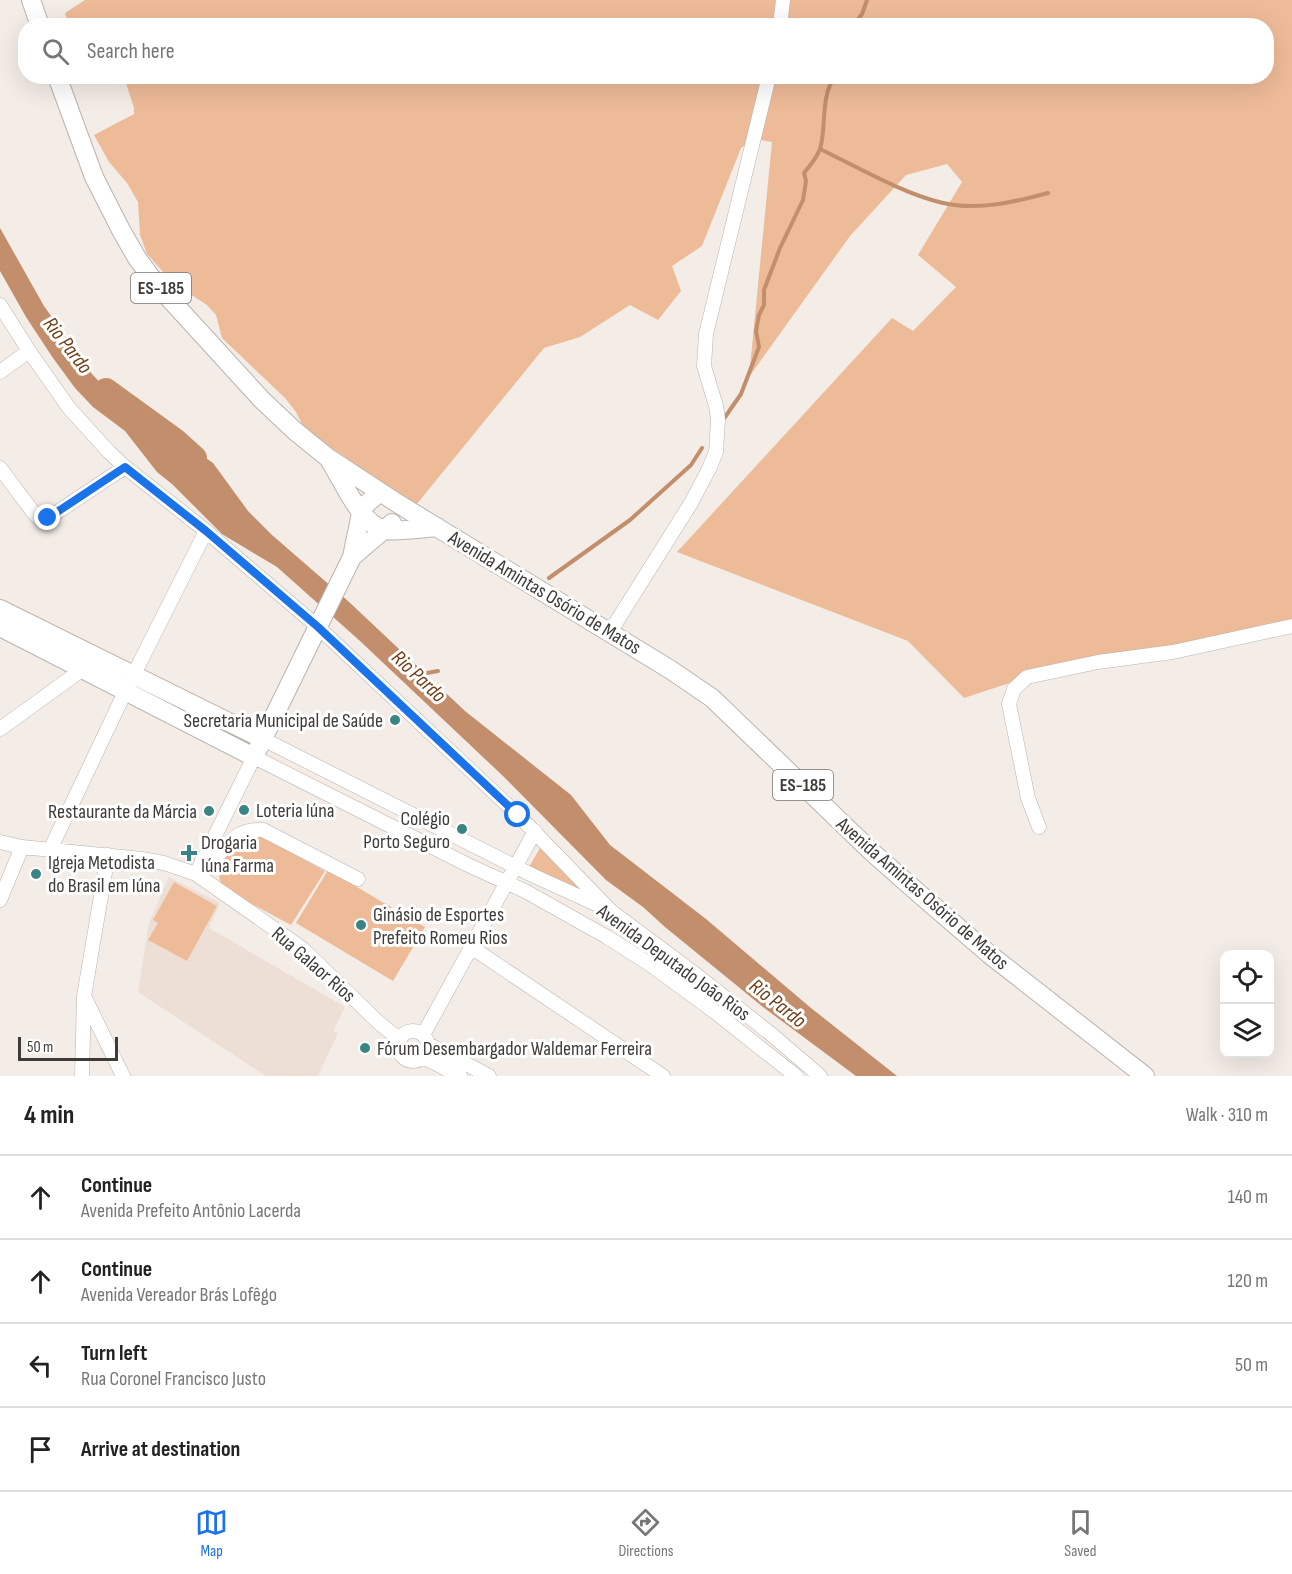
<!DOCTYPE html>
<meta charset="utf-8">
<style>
:root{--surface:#fff;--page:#f2f2f2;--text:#222;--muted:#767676;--line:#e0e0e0;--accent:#1a73e8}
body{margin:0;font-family:"Sofia Sans Condensed",sans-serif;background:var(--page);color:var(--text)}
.controls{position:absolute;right:18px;bottom:18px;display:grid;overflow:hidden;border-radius:12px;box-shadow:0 6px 24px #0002}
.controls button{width:54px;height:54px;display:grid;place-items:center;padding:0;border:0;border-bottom:2px solid var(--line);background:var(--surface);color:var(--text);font:30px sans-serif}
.scale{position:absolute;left:18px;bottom:15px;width:100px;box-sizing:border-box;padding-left:6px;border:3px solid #3e3b39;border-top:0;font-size:16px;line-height:21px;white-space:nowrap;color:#3e3b39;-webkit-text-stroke:4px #fff;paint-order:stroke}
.stop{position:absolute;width:18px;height:18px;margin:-14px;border:4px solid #1a73e8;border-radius:50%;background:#fff}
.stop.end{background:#1a73e8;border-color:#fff;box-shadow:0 2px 6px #0008}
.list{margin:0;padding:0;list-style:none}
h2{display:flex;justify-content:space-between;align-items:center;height:78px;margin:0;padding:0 24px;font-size:26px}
h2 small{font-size:20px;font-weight:400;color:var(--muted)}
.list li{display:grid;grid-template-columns:39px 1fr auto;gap:18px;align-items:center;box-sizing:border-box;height:84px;padding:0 24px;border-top:2px solid var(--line)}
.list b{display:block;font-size:22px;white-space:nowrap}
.list p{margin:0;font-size:20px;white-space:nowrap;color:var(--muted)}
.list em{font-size:20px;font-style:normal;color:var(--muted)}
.icon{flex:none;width:33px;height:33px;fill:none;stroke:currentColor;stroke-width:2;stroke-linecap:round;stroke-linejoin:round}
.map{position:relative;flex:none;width:1292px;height:1076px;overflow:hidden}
.search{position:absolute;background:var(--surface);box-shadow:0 6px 24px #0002;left:18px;right:18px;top:18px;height:66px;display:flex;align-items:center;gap:15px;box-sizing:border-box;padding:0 21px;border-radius:24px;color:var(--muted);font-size:22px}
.sheet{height:414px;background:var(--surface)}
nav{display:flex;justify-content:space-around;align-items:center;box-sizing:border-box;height:84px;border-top:2px solid var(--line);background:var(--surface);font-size:16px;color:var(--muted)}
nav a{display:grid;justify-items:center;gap:3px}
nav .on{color:var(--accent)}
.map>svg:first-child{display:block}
.built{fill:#eddfd5}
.green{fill:#eb9}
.water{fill:#c28e6c}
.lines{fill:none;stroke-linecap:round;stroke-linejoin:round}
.stream{stroke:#c28e6c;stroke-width:4}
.river{stroke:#c28e6c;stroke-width:24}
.minor-casing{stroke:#bab3ae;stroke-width:15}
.major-casing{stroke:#bab3ae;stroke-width:20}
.minor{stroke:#fff;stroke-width:14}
.major{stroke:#fff;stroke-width:18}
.route{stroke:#1a73e8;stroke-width:8}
.poi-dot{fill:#3b8485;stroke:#fff;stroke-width:2}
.labels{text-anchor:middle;stroke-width:6;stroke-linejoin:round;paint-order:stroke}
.shield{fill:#fff;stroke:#787674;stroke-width:1.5}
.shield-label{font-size:18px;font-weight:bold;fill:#3e3b39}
.street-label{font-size:20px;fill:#3e3b39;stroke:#fff}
.poi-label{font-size:20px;fill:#3e3b39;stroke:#fff;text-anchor:start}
.water-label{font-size:21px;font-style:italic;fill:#713f17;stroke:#fff}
</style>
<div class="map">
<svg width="1292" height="1076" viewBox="0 0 1292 1076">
<rect width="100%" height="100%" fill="#f4ece7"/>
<path class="built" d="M169,877L220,903L209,928L345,1007L333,1031L338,1033L318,1076H266L138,992L149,923Z"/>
<path class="green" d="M85,0H1292V628L1022,679L964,698L908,641L677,552L892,318L913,331L956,287L918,255L962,182L947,164L906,175L850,236L749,377L772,142L756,139L741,148L702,246L672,266L681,291L658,320L630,305L580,337L544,348L416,505L305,430L296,412L285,398L222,338L216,315L207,305L173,283L147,254L140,235L138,202L127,183L109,162L94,135L134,114V108L124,77L1266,76V26H114L108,22L98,25L69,26L65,13Z
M253,835L265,838L325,871L291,925L226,890C211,876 225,859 233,844Z
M540,848L582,891L529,867Z
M328,870L425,927L393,981L296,923Z
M174,882L217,906L187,961L148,940L158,923L153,920Z"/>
<path class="water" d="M0,228L44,306L92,374L108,391L160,431L193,449L213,463L248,511L272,535L348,601L465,711L571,795L610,845L706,919L811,1008L897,1076H856L763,1007L665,927L643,907L606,880L503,776L360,641L277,567L222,534L172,484L157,472L125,431L93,407L75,388L53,358L26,317L0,271Z"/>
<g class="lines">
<path class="stream" d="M853,26L862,14L867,0
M820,149C857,167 904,194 943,203C977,211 1015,202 1048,193
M723,420L741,394L759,347L756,331L759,315L764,305V290L780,248L803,200L806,181L804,173C809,167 820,153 821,145C826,124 821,95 835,76
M549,578L630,520L691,465L702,448
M421,674L438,671"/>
<path class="river" d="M106,390L175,440L195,458"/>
<defs>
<path id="minor" d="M780,26L783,0
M0,305L29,351L69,408L109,452L125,467L206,531L318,627L518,815L611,911
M0,372L29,351
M0,468L33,512L41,520L53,515L125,467
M610,632L691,503L709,469L716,452L718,419L716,406L704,366L706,334L769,76
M0,729L83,669
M263,739L532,875L611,911L694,973L771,1034L820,1076
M1039,827L1028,798L1009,704L1014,689L1027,677L1098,662L1173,652L1292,626
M0,842L22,847L142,859L164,863L196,874L303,949L379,1023L399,1039
M50,850L126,690L206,531
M202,860L215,858C232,842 235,829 263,830L358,879
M196,874L254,757L468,865L525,891L607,937L651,965L715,1012L796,1076
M0,900L22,847
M471,947L663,1076
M85,998L123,1076
M398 1046a15 15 0 1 1 30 0a15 15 0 1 1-30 0Z
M423,1035L535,831
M428,1044L489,1076
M423,1057L460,1076
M82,1076L84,996L108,855"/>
<path id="major" d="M31,0L40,26
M57,76L94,177L122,232L137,258L156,284L262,400L295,431L327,457L397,503L671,670L712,698L873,853L916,891L989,954L1145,1076
M330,461C343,481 360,524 385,530C395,532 426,528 437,527
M352,557L392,523
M0,609L263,739
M0,627L254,757L352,557L361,513L364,506L380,492"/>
</defs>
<use href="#minor" class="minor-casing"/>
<use href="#major" class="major-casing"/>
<use href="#minor" class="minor"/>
<use href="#major" class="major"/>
</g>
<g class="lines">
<path class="route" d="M48,518L125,467L206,531L318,627L518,815"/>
</g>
<g class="poi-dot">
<circle cx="395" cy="720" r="6"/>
<circle cx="244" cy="810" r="6"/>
<circle cx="209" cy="811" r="6"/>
<circle cx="462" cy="829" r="6"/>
<path d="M186 844h6v6h6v6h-6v6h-6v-6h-6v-6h6z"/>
<circle cx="36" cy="874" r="6"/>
<circle cx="361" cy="925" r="6"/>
<circle cx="365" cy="1048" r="6"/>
</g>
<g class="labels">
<g class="shield">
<rect x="131" y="273" width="60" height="30" rx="4.5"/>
<rect x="773" y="770" width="60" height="30" rx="4.5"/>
</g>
<g class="shield-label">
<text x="161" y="294">ES-185</text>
<text x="803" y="791">ES-185</text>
</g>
<g class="street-label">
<text transform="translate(545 592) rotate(31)" y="7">Avenida Amintas Osório de Matos</text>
<text transform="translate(923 893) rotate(41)" y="7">Avenida Amintas Osório de Matos</text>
<text transform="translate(674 962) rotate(36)" y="7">Avenida Deputado João Rios</text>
<text transform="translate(314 964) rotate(41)" y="7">Rua Galaor Rios</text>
</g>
<g class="poi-label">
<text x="383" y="727" text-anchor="end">Secretaria Municipal de Saúde</text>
<text x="256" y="817">Loteria Iúna</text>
<text x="197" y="818" text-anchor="end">Restaurante da Márcia</text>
<text x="450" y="825" text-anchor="end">Colégio<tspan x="450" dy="23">Porto Seguro</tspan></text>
<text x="201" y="849">Drogaria<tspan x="201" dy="23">Iúna Farma</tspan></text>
<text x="48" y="869">Igreja Metodista<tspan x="48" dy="23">do Brasil em Iúna</tspan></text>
<text x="373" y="921">Ginásio de Esportes<tspan x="373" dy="23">Prefeito Romeu Rios</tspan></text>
<text x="377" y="1055">Fórum Desembargador Waldemar Ferreira</text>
</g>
<g class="water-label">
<text transform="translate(68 345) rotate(52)" y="7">Rio Pardo</text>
<text transform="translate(419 676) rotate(43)" y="7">Rio Pardo</text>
<text transform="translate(778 1003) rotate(38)" y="7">Rio Pardo</text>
</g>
</g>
</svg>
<div class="controls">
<button><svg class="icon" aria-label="locate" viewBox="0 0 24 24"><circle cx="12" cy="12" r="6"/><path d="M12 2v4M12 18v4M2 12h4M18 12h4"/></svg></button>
<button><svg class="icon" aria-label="layers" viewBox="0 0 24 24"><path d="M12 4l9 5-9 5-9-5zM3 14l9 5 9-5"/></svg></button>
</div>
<div class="scale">50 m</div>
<div class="stop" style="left:518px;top:815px"></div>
<div class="stop end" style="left:48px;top:518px"></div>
<div class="search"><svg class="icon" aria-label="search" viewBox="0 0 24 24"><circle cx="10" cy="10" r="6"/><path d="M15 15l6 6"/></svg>Search here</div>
</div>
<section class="sheet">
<h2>4 min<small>Walk · 310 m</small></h2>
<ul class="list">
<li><svg class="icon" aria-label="ahead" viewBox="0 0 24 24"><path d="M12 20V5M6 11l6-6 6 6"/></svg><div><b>Continue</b><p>Avenida Prefeito Antônio Lacerda</p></div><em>140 m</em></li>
<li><svg class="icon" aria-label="ahead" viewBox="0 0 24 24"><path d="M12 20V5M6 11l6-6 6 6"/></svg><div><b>Continue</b><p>Avenida Vereador Brás Lofêgo</p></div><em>120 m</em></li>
<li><svg class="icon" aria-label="left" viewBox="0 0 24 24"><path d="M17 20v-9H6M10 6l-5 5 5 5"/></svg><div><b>Turn left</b><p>Rua Coronel Francisco Justo</p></div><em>50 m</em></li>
<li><svg class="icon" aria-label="arrive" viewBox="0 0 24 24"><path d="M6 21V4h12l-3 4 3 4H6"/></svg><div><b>Arrive at destination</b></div></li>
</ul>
</section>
<nav>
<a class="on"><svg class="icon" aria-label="map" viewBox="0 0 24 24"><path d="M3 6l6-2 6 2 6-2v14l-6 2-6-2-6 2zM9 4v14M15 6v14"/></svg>Map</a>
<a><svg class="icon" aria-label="directions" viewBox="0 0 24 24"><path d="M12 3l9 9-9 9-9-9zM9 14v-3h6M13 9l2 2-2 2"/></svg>Directions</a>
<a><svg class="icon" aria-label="saved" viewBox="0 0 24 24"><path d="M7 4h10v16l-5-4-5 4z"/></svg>Saved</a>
</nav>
